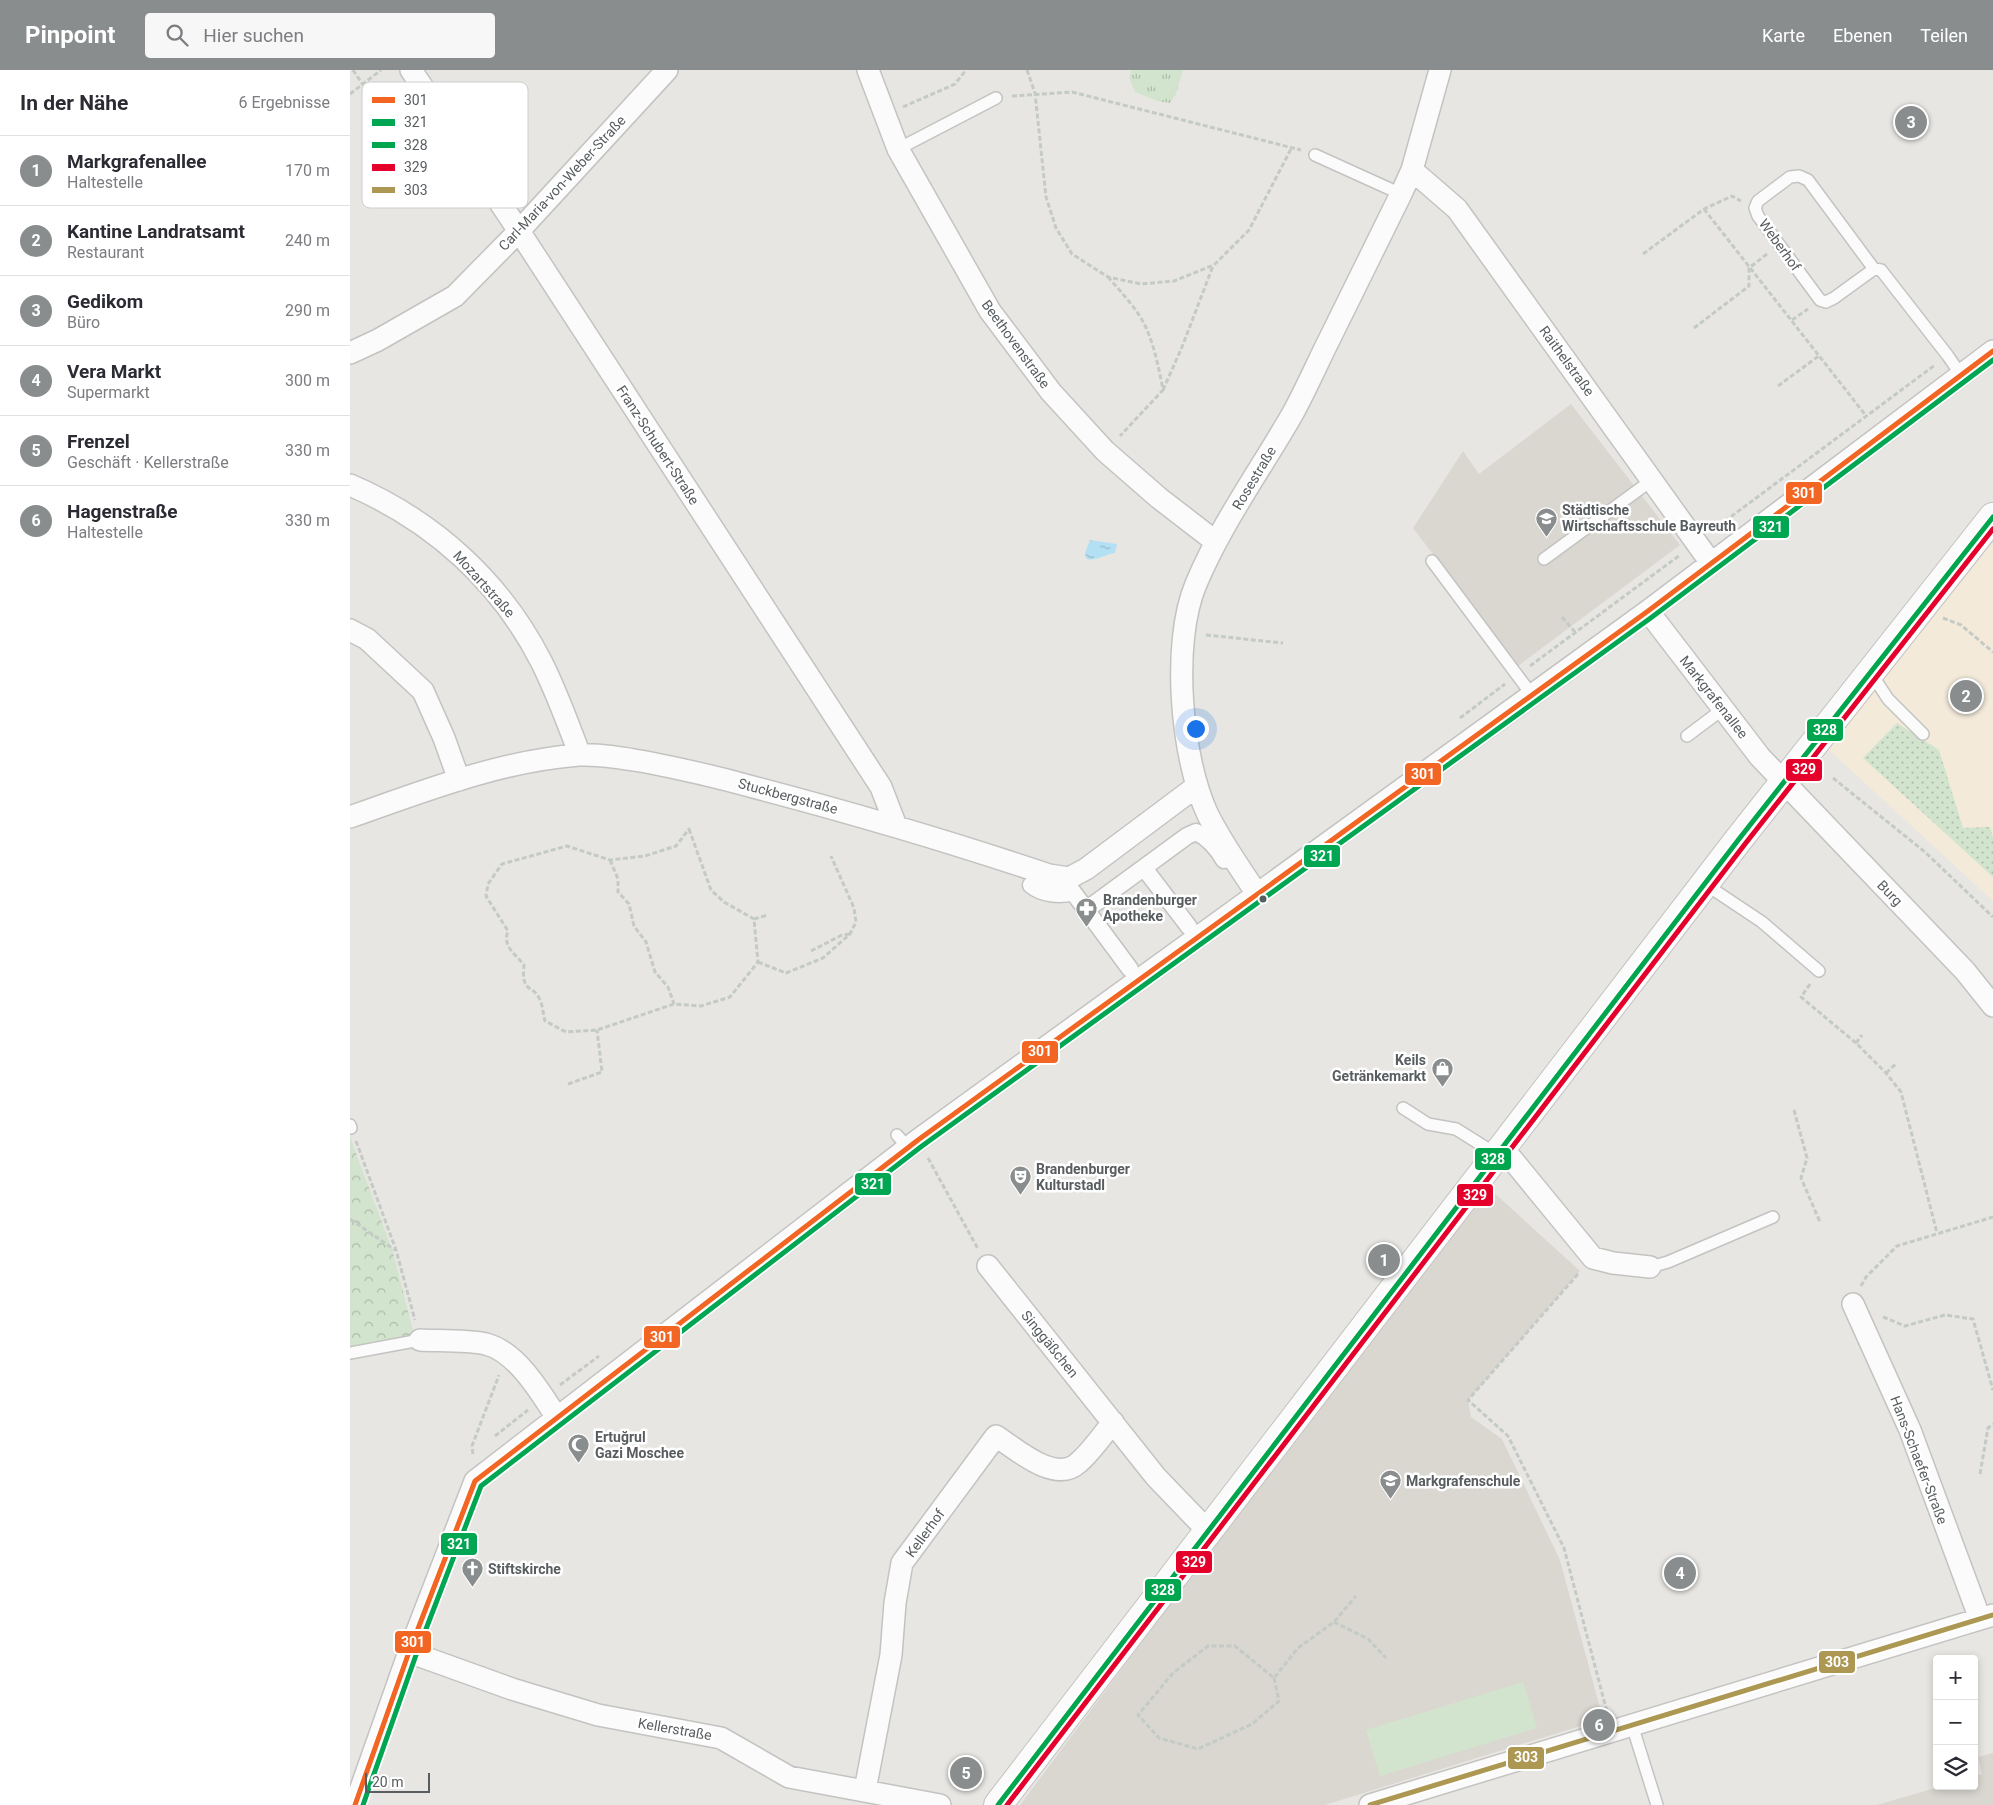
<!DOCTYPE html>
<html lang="de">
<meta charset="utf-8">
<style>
:root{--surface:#fff;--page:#f7f7f7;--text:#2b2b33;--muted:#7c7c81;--line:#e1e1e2;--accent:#8a8d8e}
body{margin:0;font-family:Roboto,sans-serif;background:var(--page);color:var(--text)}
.controls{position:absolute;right:15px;bottom:15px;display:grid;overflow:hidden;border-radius:5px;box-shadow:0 2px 8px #0003}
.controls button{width:45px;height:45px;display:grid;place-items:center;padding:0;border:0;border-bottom:1px solid var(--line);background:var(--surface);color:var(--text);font:25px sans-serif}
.scale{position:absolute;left:15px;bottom:12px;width:65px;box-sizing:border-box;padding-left:5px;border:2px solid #585d60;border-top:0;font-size:14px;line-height:18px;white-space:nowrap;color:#585d60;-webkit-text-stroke:4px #fff;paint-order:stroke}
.you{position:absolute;left:845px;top:658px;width:18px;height:18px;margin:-12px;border:4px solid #fff;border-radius:50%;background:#1a73e8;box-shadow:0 0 0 8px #1a73e833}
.badge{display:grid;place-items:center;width:32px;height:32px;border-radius:50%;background:var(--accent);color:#fff;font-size:16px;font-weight:700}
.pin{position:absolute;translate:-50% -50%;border:2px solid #fff;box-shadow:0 1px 5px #0006}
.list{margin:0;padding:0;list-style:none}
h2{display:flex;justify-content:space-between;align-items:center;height:65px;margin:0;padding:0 20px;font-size:21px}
h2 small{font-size:16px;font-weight:400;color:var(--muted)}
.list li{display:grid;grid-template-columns:32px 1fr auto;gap:15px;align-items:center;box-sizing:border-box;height:70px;padding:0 20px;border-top:1px solid var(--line)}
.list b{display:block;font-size:19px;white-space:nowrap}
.list p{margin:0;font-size:16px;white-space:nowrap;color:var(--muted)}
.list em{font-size:16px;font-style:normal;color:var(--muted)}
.icon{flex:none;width:28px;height:28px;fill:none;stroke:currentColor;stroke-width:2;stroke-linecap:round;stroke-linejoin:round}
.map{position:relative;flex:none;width:1643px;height:1735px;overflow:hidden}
header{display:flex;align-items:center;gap:30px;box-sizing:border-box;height:70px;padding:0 25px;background:var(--accent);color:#fff}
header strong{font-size:24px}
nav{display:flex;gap:28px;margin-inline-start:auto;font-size:18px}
.search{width:350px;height:45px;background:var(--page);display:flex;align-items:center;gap:12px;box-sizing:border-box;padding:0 18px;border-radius:5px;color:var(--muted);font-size:19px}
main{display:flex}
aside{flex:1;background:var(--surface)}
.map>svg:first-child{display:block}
.commercial{fill:#f3eada}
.education{fill:#dad7d1}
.grass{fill:url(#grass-dots)}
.forest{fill:url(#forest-crowns)}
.park{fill:url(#park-tufts)}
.garden{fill:#d2e4cd}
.water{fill:url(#water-ripples)}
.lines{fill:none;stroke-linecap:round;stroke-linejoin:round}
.service-casing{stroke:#c3c3c2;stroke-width:14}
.pedestrian-casing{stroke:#c3c3c2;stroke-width:19}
.minor-casing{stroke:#c3c3c2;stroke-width:24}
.tertiary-casing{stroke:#c3c3c2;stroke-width:30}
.path{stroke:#c4cac5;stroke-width:3;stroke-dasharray:5 2.5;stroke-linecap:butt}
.service{stroke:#fcfbfb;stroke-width:11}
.pedestrian{stroke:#fcfbfb;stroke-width:16}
.minor{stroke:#fcfbfb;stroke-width:21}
.tertiary{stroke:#fcfbfb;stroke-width:28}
.bus-1-casing{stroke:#fff;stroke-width:9}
.bus-2-casing{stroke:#fff;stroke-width:9}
.bus-3-casing{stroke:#fff;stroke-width:9}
.bus-4-casing{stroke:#fff;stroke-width:9}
.bus-5-casing{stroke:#fff;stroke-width:9}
.bus-1{stroke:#f26522;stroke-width:5}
.bus-2{stroke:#00a651;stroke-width:5}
.bus-3{stroke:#00a64d;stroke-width:5}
.bus-4{stroke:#e4002b;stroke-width:5}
.bus-5{stroke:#ac9852;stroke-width:5}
.bus-dot{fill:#585d60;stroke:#fff;stroke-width:2}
.labels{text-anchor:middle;stroke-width:5;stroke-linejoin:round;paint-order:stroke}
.street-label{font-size:14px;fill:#585d60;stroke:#fff}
.poi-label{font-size:14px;font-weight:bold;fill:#585d60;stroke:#fff;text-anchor:start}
.key{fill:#fff;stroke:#cdcecf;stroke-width:1}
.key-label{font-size:14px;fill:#585d60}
.line-badge{stroke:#fff;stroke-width:2}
.badge-label{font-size:14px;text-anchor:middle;font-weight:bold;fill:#fff}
</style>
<header>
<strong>Pinpoint</strong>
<div class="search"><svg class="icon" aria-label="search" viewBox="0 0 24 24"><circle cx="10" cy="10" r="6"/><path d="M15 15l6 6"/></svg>Hier suchen</div>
<nav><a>Karte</a><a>Ebenen</a><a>Teilen</a></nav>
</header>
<main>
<aside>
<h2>In der Nähe<small>6 Ergebnisse</small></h2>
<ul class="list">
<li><span class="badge">1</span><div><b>Markgrafenallee</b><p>Haltestelle</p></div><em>170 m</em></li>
<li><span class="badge">2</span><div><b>Kantine Landratsamt</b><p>Restaurant</p></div><em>240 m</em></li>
<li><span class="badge">3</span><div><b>Gedikom</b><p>Büro</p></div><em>290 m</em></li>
<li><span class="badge">4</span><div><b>Vera Markt</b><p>Supermarkt</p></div><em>300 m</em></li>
<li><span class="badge">5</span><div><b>Frenzel</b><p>Geschäft · Kellerstraße</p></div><em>330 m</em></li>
<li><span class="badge">6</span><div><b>Hagenstraße</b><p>Haltestelle</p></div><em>330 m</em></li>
</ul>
</aside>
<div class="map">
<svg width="1643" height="1735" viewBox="0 0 1643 1735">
<defs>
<pattern id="grass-dots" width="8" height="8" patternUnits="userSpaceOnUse" patternTransform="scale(1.25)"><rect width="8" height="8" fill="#d2e4cd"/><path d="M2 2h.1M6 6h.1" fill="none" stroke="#adbcaa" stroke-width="1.8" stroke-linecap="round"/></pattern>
<pattern id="forest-crowns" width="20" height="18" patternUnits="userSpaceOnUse" patternTransform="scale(1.25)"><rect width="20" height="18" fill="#d2e4cd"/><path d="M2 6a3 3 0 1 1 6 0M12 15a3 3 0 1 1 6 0" fill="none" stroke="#adbcaa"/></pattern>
<pattern id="park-tufts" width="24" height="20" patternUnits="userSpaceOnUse" patternTransform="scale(1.25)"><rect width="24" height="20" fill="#d2e4cd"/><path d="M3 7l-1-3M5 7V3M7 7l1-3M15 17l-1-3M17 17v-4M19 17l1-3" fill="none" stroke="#adbcaa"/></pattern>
<pattern id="water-ripples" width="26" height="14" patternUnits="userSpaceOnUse" patternTransform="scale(1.25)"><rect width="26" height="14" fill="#b4e0f4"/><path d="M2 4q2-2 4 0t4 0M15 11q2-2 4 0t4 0" fill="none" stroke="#95b9c9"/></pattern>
</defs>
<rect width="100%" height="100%" fill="#e8e6e2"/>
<path class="commercial" d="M1643,472V831L1479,680L1494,658Z"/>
<path class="education" d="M1221,334L1330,475L1168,596L1063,458L1113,381L1129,404Z
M1140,1119L1230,1201L1118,1330L1121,1347L1152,1369L1210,1490L1253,1649L975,1735H670L1003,1290Z
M1643,1683V1735H1527L1592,1716H1624V1706L1632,1704L1628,1687Z"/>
<path class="grass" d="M1547,653L1589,680L1613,758L1640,757L1643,767V807L1513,688Z"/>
<path class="forest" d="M0,1067L43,1182L65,1268L0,1279Z"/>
<path class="park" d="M781,0H833L826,24L820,33L807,31L785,22L779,8Z"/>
<path class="garden" d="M1173,1612L1187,1658L1030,1706L1016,1660Z"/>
<path class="water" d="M740,470L767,474L765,483C755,484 743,493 736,488L735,483Z"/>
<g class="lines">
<defs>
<path id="service" d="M548,79L646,28
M965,85L1051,124
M1524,199L1484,228L1476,232L1470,230L1408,146L1405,138L1408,131L1440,107L1449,106L1458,110L1524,199L1531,200L1598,286L1611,305
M1194,489L1302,410
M1082,491L1182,625
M1521,603L1538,629L1573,664
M1337,666L1373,639
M1355,814L1412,852L1469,901
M1053,1038L1078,1054L1106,1059L1146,1084
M0,1055L1,1058
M547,1065L558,1078
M1300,1197L1318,1192L1423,1147
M0,1283L70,1270
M1282,1655L1307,1735"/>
<path id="pedestrian" d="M794,798L839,857
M681,815C692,824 710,826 723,822
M720,818L780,899
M736,840L837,766L846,762C859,768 867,778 874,790"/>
<path id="minor" d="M61,0L169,161L531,717L546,756
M518,0L548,79L640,241L701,322L755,381L809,428L866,472
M1062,100L1107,139L1361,493
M0,283L28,270L105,226L167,163L317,0
M0,415C84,451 151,512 192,593C207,623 218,654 230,685
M1298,541L1410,687L1615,901L1643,936
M0,560L17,569L73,621L94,668L109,710
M0,747C74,721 150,691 229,685C251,684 274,688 296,692C332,699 367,707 403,717C502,743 601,772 699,805L719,808L736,799L847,716
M907,824C890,798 872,773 858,745C831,688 821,573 846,514C871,454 911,399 943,343C956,319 967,294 979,270C1003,221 1027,173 1051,124L1062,100L1090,0
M1152,1077L1243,1188L1263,1193L1300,1197
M638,1196L806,1407L858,1461
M1503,1234L1560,1360L1630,1549
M70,1270C90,1271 118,1270 136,1274C167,1282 191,1323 207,1348
M59,1582L162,1619L248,1645L371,1668L439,1707L590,1735
M515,1720L541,1585L545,1533L552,1493L646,1366C666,1379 705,1414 728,1393C741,1382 752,1366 763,1352
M5,1735L59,1582L125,1411L568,1070L1298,541L1643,281
M1020,1735L1643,1545"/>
<path id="tertiary" d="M648,1735L1389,769L1643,447"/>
</defs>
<use href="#service" class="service-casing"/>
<use href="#pedestrian" class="pedestrian-casing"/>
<use href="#minor" class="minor-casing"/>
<use href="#tertiary" class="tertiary-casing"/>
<path class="path" d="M3,0L13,15
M677,0L685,23L696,127L706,158L722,184L758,207L791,214L824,211L864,195L899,160L942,77
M0,24L31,0
M662,26L722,22L951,80
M553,37L605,14L616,0
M1354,139L1517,347
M1293,184L1354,139L1382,126L1391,131
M758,207C771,222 790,242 797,260C805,279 809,299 813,320L770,366
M1442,250L1458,239
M1344,258L1399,216V198L1417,184
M1428,316L1470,285
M813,320L832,277L863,196
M1363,460L1585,295
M1212,547L1225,562
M1593,548L1611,555L1643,582
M856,565L933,573
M1180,596L1330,485
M1110,648L1155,614
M1483,708L1575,782L1643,847
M339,759L361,820L374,832L404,849L408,892L380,927L351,936L324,934L247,960L216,962L195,951C193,944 193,936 190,930C183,913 171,925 174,895C166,884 152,877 158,861L136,826L138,814L152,794L217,776L260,790L295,786L326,776Z
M260,790L268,809V822L279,834L284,856L296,872L305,902L318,917L324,934
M404,849L418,845
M461,881L492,865L500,864
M408,892L436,903L473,888L500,864L506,852L504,838L481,786
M1460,914L1451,927L1506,973L1536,1003L1551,1022L1587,1163
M1506,973L1512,965
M1536,1003L1547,993
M218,1014L252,1002L247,960
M1444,1040L1457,1088L1451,1108L1470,1152
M6,1071L46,1180L65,1250
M578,1088L628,1179
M0,1149L45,1180
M1228,1204L1118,1330L1158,1366L1214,1478L1257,1642
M1511,1216L1516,1207L1547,1176L1643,1147
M1533,1247L1555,1256L1595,1245L1623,1249L1643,1320
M210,1315L249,1286
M145,1366L178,1340
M123,1384L122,1376L149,1305
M1630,1404L1638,1358L1643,1354
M984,1552L1018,1569L1036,1588
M924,1608L929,1631L902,1654L848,1679L809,1668L788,1645L823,1603L858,1576H885L924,1608L948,1578L984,1552L1006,1526"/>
<use href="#service" class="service"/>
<use href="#pedestrian" class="pedestrian"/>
<use href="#minor" class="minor"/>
<use href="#tertiary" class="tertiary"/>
<defs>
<path id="bus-1" d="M125,1411L568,1070L1298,541L1643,281
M5,1735L59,1582L125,1411"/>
<path id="bus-2" d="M13,1735L66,1585L131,1416L572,1076L1302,547L1643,290"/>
<path id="bus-3" d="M648,1735L1389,769L1643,447"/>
<path id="bus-4" d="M657,1735L1395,774L1643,459"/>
<path id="bus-5" d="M1020,1735L1643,1545"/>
</defs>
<use href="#bus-1" class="bus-1-casing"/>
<use href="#bus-2" class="bus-2-casing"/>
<use href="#bus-3" class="bus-3-casing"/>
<use href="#bus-4" class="bus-4-casing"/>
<use href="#bus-5" class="bus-5-casing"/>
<use href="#bus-1" class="bus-1"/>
<use href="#bus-2" class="bus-2"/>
<use href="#bus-3" class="bus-3"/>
<use href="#bus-4" class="bus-4"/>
<use href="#bus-5" class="bus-5"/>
</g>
<defs>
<symbol id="school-pin" viewBox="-11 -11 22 30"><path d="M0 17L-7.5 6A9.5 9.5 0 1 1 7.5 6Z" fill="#8a8d8e" stroke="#fff"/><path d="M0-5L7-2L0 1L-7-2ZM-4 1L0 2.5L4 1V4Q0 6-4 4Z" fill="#fff"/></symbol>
<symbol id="pharmacy-pin" viewBox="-11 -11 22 30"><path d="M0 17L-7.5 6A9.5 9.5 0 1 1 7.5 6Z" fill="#8a8d8e" stroke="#fff"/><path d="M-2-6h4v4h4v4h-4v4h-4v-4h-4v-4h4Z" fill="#fff"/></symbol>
<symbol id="shop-pin" viewBox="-11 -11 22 30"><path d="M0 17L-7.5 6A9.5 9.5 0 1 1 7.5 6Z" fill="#8a8d8e" stroke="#fff"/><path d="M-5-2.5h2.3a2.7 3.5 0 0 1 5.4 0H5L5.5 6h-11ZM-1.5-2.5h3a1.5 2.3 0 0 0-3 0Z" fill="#fff"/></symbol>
<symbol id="theatre-pin" viewBox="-11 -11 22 30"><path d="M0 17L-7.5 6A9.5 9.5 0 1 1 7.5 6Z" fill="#8a8d8e" stroke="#fff"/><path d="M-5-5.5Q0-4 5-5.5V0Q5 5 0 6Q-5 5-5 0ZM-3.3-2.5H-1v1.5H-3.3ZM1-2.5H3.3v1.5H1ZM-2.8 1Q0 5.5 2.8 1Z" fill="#fff"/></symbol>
<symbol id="mosque-pin" viewBox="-11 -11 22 30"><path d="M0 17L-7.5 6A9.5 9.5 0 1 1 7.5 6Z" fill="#8a8d8e" stroke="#fff"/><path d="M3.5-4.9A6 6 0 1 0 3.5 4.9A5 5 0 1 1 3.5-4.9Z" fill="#fff"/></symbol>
<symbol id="church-pin" viewBox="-11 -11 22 30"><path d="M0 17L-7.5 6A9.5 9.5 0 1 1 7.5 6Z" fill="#8a8d8e" stroke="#fff"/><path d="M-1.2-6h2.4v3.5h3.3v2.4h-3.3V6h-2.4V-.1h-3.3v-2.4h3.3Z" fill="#fff"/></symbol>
</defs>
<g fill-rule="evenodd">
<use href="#school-pin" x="1184" y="436" width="25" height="34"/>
<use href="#pharmacy-pin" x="724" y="826" width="25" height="34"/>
<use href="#shop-pin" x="1080" y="986" width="25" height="34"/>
<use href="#theatre-pin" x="658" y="1094" width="25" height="34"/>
<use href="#mosque-pin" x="216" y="1362" width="25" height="34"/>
<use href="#school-pin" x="1028" y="1398" width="25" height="34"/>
<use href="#church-pin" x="110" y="1486" width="25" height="34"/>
</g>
<circle class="bus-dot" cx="913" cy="829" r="4.5"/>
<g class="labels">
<g class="street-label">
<text transform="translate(212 113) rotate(-47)" y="5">Carl-Maria-von-Weber-Straße</text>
<text transform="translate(1430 175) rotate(54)" y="5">Weberhof</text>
<text transform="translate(666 274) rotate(54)" y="5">Beethovenstraße</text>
<text transform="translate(1217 291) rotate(54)" y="5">Raithelstraße</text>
<text transform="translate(308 375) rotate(57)" y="5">Franz-Schubert-Straße</text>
<text transform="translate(904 408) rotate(-59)" y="5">Rosestraße</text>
<text transform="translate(134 514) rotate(48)" y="5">Mozartstraße</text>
<text transform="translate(1364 627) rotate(52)" y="5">Markgrafenallee</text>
<text transform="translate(438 726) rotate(15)" y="5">Stuckbergstraße</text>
<text transform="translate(1540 823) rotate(46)" y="5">Burg</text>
<text transform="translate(700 1274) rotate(51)" y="5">Singgäßchen</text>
<text transform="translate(1569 1390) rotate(69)" y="5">Hans-Schaefer-Straße</text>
<text transform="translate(575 1463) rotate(-54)" y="5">Kellerhof</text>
<text transform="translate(325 1659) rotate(10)" y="5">Kellerstraße</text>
</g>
<g class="poi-label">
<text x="1212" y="445">Städtische<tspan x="1212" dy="16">Wirtschaftsschule Bayreuth</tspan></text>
<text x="753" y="835">Brandenburger<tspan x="753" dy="16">Apotheke</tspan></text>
<text x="1076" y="995" text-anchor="end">Keils<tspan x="1076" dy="16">Getränkemarkt</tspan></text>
<text x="686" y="1104">Brandenburger<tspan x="686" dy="16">Kulturstadl</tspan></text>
<text x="245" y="1372">Ertuğrul<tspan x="245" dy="16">Gazi Moschee</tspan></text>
<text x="1056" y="1416">Markgrafenschule</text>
<text x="138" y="1504">Stiftskirche</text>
</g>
</g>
<rect x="12" y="12" width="166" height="126" rx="8" class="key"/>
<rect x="22" y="27" width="23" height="6" fill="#f26522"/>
<rect x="22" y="49" width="23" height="7" fill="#00a651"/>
<rect x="22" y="72" width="23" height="6" fill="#00a64d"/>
<rect x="22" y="94" width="23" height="7" fill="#e4002b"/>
<rect x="22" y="117" width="23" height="6" fill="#ac9852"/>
<g class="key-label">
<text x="54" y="35">301</text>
<text x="54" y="57">321</text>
<text x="54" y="80">328</text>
<text x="54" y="102">329</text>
<text x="54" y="125">303</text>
</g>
<g class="line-badge">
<rect x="1435" y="411" width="38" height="24" rx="5" fill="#f26522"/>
<rect x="1402" y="445" width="38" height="24" rx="5" fill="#00a651"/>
<rect x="1456" y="648" width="38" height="24" rx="5" fill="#00a64d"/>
<rect x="1435" y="688" width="38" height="24" rx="5" fill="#e4002b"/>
<rect x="1054" y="692" width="38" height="24" rx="5" fill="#f26522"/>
<rect x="953" y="774" width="38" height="24" rx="5" fill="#00a651"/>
<rect x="671" y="970" width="38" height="24" rx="5" fill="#f26522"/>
<rect x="1124" y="1077" width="38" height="24" rx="5" fill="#00a64d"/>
<rect x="504" y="1102" width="38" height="24" rx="5" fill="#00a651"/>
<rect x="1106" y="1113" width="38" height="24" rx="5" fill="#e4002b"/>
<rect x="293" y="1255" width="38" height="24" rx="5" fill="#f26522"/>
<rect x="90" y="1462" width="38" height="24" rx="5" fill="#00a651"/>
<rect x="825" y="1480" width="38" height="24" rx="5" fill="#e4002b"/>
<rect x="794" y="1508" width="38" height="24" rx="5" fill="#00a64d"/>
<rect x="44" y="1560" width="38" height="24" rx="5" fill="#f26522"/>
<rect x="1468" y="1580" width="38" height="24" rx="5" fill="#ac9852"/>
<rect x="1157" y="1676" width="38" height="24" rx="5" fill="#ac9852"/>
</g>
<g class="badge-label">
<text x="1454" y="428">301</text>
<text x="1421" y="462">321</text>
<text x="1475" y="665">328</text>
<text x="1454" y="704">329</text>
<text x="1073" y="709">301</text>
<text x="972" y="791">321</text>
<text x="690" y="986">301</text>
<text x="1143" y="1094">328</text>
<text x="523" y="1119">321</text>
<text x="1125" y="1130">329</text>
<text x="312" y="1272">301</text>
<text x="109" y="1479">321</text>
<text x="844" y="1497">329</text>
<text x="813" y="1525">328</text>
<text x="63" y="1577">301</text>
<text x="1487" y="1597">303</text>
<text x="1176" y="1692">303</text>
</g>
</svg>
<div class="controls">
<button>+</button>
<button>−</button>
<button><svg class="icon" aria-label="layers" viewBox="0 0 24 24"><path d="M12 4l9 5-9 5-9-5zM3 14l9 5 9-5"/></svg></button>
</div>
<div class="scale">20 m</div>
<div class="you"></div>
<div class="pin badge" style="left:1034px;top:1190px">1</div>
<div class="pin badge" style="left:1616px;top:626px">2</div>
<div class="pin badge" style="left:1561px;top:52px">3</div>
<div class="pin badge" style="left:1330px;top:1503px">4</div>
<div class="pin badge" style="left:616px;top:1703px">5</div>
<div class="pin badge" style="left:1249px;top:1655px">6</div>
</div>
</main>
